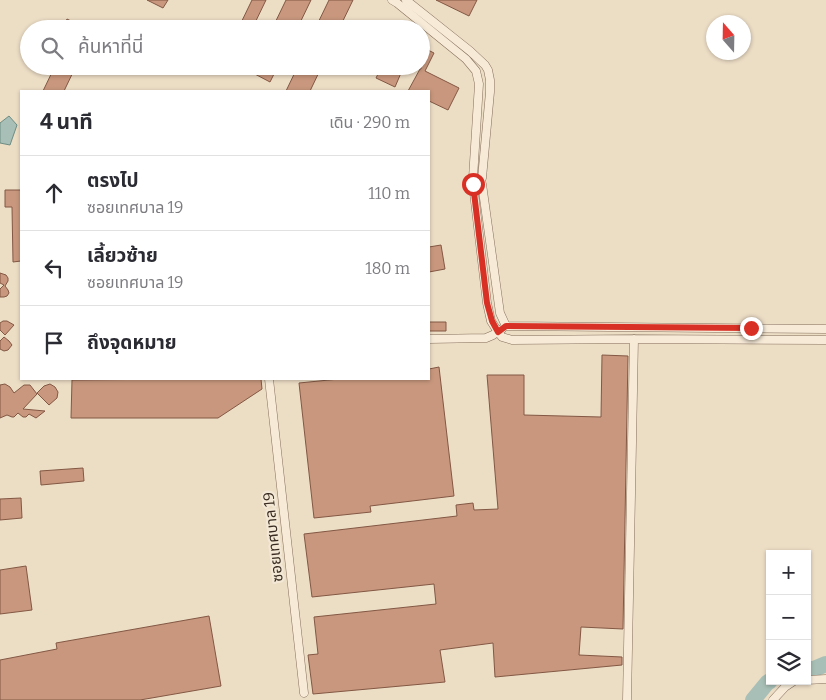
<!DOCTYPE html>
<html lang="th">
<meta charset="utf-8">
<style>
:root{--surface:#fff;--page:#f7f7f7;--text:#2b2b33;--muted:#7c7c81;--line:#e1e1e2}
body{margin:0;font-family:Bitter,"Noto Sans Thai",serif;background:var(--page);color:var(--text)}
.controls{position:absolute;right:15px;bottom:15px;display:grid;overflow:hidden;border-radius:0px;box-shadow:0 1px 4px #0004}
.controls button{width:45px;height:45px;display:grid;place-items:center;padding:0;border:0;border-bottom:1px solid var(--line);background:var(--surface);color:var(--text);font:25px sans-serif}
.compass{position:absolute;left:706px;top:15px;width:45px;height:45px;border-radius:50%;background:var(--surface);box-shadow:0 1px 4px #0004;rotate:340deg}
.stop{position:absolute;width:15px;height:15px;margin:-11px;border:4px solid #d93025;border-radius:50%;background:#fff}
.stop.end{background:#d93025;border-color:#fff;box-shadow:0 1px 5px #0008}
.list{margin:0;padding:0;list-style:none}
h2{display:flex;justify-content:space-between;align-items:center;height:65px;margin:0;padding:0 20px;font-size:21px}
h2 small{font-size:16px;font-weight:400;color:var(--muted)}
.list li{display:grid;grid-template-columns:32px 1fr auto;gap:15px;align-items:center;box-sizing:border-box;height:75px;padding:0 20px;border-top:1px solid var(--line)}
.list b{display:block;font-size:19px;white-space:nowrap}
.list p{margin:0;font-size:16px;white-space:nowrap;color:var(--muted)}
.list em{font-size:16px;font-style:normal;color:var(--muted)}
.icon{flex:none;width:28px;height:28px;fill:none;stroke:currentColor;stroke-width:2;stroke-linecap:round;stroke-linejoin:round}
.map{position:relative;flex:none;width:826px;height:700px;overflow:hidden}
.search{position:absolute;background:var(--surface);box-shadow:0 1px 4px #0004;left:20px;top:20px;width:410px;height:55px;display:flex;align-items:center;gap:12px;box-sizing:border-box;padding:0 18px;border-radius:28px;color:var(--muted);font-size:19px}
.panel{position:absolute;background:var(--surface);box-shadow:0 1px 4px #0004;left:20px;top:90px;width:410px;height:290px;border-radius:0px}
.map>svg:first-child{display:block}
.water{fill:#a7bfb6;stroke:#6e8d83}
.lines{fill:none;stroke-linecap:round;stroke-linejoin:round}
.river{stroke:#a7bfb6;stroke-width:16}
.building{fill:#c8977d;stroke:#835844}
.street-casing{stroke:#866f5c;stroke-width:9}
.street{stroke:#f7ebd8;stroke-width:8}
.route{stroke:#d93025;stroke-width:6}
.labels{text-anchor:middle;stroke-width:4.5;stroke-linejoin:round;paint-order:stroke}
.street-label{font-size:15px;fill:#37291f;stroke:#f3e8d5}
</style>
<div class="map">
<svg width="826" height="700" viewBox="0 0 826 700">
<rect width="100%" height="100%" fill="#ecddc5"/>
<path class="water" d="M9,116L17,125L10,145L0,143V123Z"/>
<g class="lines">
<path class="river" d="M807,669H814L826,664
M753,700L767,683L770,681"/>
</g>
<path class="building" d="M147,0H168L163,8Z
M252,0H266L252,29H238Z
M286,0H311L297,29H272Z
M329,0H353L339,29H315Z
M436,0H477L469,16Z
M67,19L87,29H62Z
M426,49L434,53L425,71L459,88L448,110L429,101V91H408L420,69H421V58Z
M55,66H76L64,91H43Z
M254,66H278L270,82L251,72Z
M298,66H322L310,91H286Z
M382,66H404L395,87L376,78Z
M5,190H21V261L13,262L12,207H5Z
M441,245L445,269L429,272V247Z
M0,273L6,275L8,278V281L5,286L8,290L9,293L7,296L4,297H0V289L4,285L0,283Z
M3,321H7L14,325L5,335L0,330V323Z
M429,322H446V331H429Z
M4,337L9,341L12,345L8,350L4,351L0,349V341Z
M602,355L628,356L623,629L581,627L579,655L622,657V665L495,677L493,643L440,650L445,682L313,694L308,655L318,654L314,617L436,604L434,584L312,597L304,534L457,516L456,505L473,503L474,510L498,509L487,375H524V415L601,417Z
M439,367L454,496L370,506L371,512L314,518L299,383L339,379H429V369Z
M179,379H261L262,389L218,418H71L72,380Z
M5,384L10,387L14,393L24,385H30L37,394L23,409L45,411L36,418L29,414L26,417H23L18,413L14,417H12L7,415L0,418V385Z
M50,384L55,387L58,392L57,398L49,405L37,393L44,386Z
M83,468L84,481L41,485L40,471Z
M21,498L22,518L0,520V499Z
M26,566L32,610L0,614V570Z
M209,616L221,686L140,700H0V660L57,649L56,643Z"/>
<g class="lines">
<defs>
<path id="street" d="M392,0L397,3L466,59L476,71L479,84L473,178
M406,0L470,51L485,65L488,70L490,80V92L482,178
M473,184L487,303L491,321L498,332L502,337L512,340L634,339L826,340
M482,184L500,313L506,326L826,329
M429,339L486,338L493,335L502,329
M269,379L304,693
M807,680L826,679
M627,700L634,339
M773,700L785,687L794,681"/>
</defs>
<use href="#street" class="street-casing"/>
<use href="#street" class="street"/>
</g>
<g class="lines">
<path class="route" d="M473,184L487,303L492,321L498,332L506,326L751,328"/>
</g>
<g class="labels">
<g class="street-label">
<text transform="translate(273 537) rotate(-96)" y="5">ซอยเทศบาล 19</text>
</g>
</g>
</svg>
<div class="controls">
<button>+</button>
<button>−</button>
<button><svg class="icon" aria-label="layers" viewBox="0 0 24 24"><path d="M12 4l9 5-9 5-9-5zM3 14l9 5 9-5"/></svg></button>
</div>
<svg class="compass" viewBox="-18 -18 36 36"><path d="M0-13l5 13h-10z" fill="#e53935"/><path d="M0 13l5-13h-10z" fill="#7c7c81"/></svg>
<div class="stop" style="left:473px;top:184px"></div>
<div class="stop end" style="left:751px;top:328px"></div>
<div class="search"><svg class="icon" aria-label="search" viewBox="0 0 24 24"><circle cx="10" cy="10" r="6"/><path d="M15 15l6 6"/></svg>ค้นหาที่นี่</div>
<section class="panel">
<h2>4 นาที<small>เดิน · 290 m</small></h2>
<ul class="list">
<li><svg class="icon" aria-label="ahead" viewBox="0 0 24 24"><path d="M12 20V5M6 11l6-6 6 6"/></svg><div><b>ตรงไป</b><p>ซอยเทศบาล 19</p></div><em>110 m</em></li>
<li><svg class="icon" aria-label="left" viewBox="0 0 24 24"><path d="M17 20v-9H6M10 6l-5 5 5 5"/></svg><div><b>เลี้ยวซ้าย</b><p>ซอยเทศบาล 19</p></div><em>180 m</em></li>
<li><svg class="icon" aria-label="arrive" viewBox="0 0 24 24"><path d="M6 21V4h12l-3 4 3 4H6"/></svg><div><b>ถึงจุดหมาย</b></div></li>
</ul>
</section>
</div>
